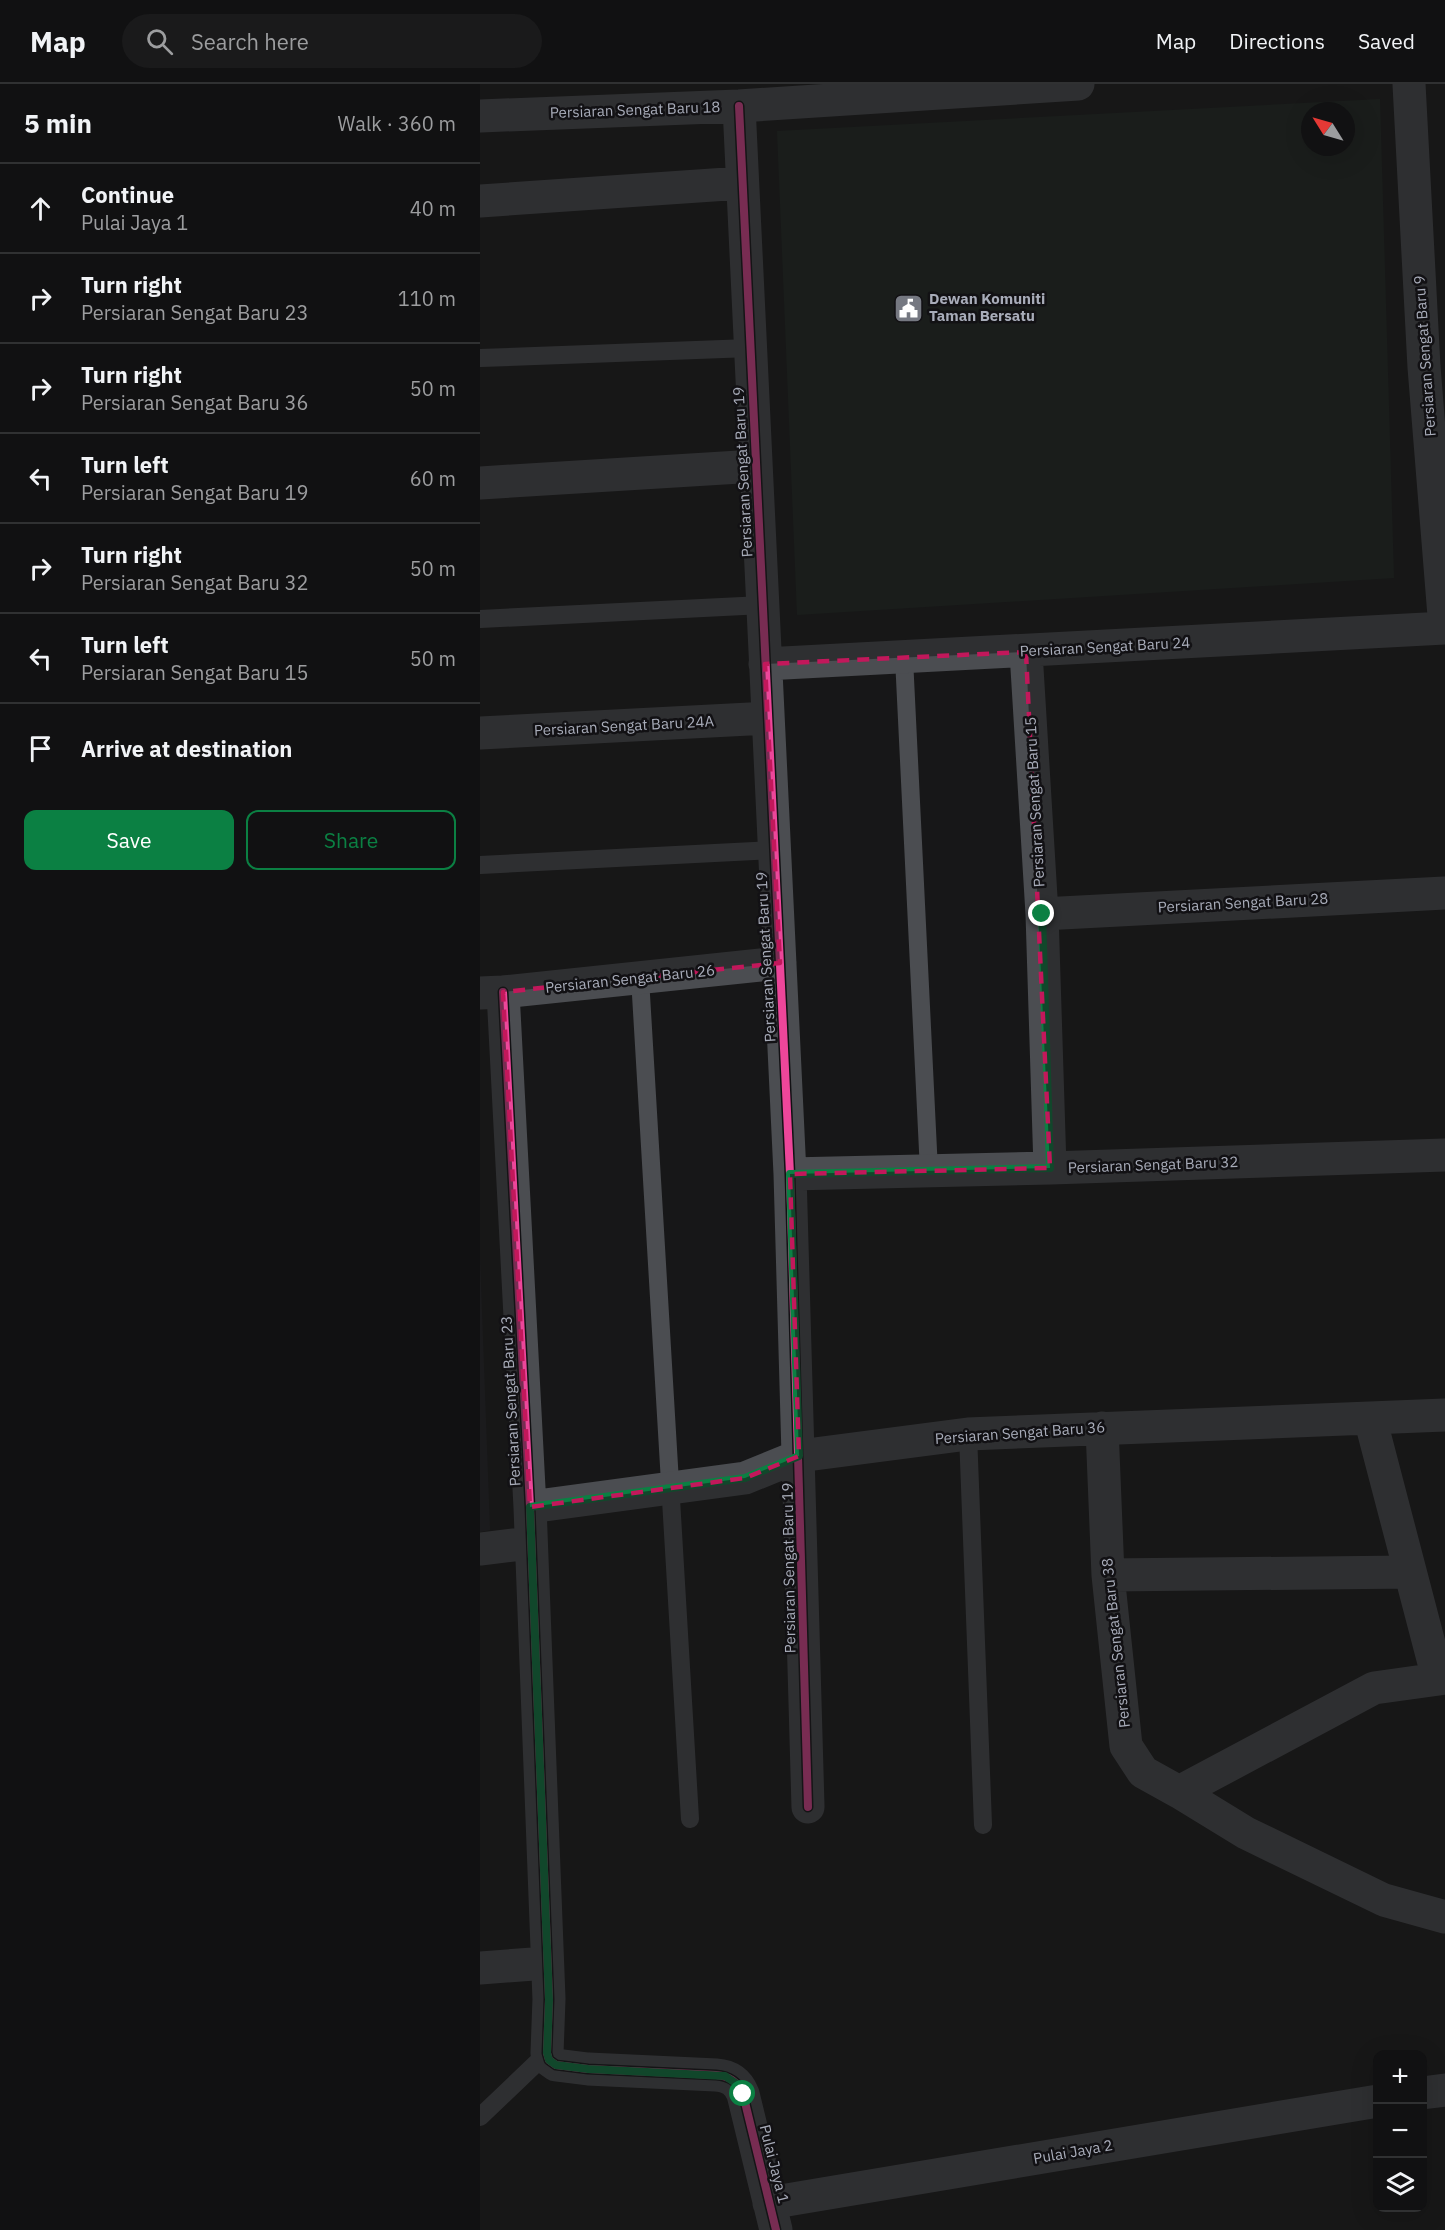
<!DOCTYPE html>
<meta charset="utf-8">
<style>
:root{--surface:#111112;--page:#1a1a1b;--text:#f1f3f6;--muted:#9c9d9f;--line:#303132;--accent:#0b8043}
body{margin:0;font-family:"IBM Plex Sans",sans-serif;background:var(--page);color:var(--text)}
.controls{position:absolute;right:18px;bottom:18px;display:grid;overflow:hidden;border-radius:12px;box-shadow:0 6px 24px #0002}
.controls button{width:54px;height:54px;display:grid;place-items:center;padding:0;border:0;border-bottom:2px solid var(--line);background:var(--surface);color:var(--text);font:30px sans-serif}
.compass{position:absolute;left:821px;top:18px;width:54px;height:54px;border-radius:50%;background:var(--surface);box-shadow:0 6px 24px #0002;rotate:307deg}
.stop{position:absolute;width:18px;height:18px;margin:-14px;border:4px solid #0b8043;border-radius:50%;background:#fff}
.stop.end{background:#0b8043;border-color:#fff;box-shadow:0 2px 6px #0008}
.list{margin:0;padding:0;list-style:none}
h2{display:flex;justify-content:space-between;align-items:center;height:78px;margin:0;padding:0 24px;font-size:26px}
h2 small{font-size:20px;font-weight:400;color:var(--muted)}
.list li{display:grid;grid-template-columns:39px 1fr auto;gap:18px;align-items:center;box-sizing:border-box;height:90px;padding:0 24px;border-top:2px solid var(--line)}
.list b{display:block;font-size:22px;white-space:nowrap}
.list p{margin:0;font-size:20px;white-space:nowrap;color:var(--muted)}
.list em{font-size:20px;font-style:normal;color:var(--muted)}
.actions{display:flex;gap:12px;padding:18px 24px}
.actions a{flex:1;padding:14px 0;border:2px solid var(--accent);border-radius:12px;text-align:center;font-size:21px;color:var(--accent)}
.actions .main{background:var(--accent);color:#fff}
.icon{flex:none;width:33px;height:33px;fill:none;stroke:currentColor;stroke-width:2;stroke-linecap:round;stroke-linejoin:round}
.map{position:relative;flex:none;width:965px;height:2146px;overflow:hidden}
header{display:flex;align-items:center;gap:36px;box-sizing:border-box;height:84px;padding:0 30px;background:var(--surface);border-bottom:2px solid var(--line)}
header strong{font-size:28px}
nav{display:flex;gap:33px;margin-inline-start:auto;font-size:21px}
.search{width:420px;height:54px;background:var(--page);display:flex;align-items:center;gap:15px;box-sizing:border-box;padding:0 21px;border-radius:33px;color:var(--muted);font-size:22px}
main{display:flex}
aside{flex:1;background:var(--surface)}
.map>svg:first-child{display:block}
.built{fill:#212124}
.green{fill:#1d251f;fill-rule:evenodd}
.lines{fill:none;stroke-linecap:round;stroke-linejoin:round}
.service{stroke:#4b4d51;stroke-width:18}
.minor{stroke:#4b4d51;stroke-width:33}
.cycleway-casing{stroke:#121114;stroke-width:11}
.cycleway{stroke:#ed469a;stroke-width:8}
.route{stroke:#0b8043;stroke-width:8}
.marked{fill:none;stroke:#c2185b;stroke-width:4.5;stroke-dasharray:12 8;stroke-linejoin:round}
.labels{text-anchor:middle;stroke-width:5;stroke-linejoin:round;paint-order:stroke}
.street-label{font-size:15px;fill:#a8acb9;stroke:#121114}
.poi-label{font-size:15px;font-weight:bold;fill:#a8acb9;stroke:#121114;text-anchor:start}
</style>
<header>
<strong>Map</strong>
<div class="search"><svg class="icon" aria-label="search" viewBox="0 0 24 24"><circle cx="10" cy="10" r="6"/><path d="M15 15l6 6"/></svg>Search here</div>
<nav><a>Map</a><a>Directions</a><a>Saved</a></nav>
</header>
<main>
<aside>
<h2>5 min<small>Walk · 360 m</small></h2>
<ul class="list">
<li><svg class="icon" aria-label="ahead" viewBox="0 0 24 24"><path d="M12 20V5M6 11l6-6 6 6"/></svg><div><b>Continue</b><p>Pulai Jaya 1</p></div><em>40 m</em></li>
<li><svg class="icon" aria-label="right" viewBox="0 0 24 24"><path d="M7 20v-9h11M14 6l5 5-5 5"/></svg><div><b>Turn right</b><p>Persiaran Sengat Baru 23</p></div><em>110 m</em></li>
<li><svg class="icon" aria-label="right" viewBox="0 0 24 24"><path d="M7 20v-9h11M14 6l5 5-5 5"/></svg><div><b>Turn right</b><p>Persiaran Sengat Baru 36</p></div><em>50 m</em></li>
<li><svg class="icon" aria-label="left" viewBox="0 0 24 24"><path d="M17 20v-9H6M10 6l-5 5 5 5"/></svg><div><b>Turn left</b><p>Persiaran Sengat Baru 19</p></div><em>60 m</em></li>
<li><svg class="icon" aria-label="right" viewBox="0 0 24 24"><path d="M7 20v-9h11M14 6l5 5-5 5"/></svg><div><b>Turn right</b><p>Persiaran Sengat Baru 32</p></div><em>50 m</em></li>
<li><svg class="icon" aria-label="left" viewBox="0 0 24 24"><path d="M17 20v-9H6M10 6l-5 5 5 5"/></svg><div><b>Turn left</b><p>Persiaran Sengat Baru 15</p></div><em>50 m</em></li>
<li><svg class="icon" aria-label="arrive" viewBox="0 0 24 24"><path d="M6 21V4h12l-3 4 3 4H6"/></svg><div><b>Arrive at destination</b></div></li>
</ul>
<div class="actions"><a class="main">Save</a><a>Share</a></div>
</aside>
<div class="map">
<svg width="965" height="2146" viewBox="0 0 965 2146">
<rect width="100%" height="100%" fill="#171718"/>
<path class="built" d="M0,1174L10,1446L0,1448Z"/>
<path class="green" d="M900,15L914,494L317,531L297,47ZM830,27H866V63H830Z"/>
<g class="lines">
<path class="service" d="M0,274L270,264
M0,535L283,521
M424,574L449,1087
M0,781L294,766
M160,894L210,1735
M488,1350L503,1741
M0,2033L67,1969"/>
<path class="minor" d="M929,0L944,283L965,544
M259,22L310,1090L328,1723
M0,32L259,22L598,0
M0,117L262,99
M0,399L276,382
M546,568L562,830L570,1084
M285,580L965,544
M0,649L288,634
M562,830L965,809
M23,908L50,1423L69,1915L67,1969L69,1976L76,1981L108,1985L236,1991C250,1992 258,1998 263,2010L296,2146
M0,909L23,908L300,879
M310,1090L570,1084L965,1071
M890,1334L958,1594
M622,1344L628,1491L646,1662L663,1688L699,1708L894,1604L965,1594
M50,1423L265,1394L319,1372L488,1350L965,1331
M0,1465L51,1459
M628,1491L930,1488
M699,1708L766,1749L904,1816L965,1833
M0,1884L67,1879
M942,2009L965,2006
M289,2119L898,2017"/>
<defs>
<path id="cycleway" d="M259,22L310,1090L328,1723
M23,908L50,1423L69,1915L67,1969L69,1976L76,1981L108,1985L236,1991C250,1992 258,1998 263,2010L296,2146"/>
</defs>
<use href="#cycleway" class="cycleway-casing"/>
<use href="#cycleway" class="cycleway"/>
</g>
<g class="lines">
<path class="route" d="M263,2010L260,2002L245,1992L108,1985L76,1981L69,1976L67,1969L69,1916L50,1423L265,1394L319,1372L310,1090L570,1084L562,830"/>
</g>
<path d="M0 0H965V2146H0ZM546,568L570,1084L310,1090L319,1372L265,1394L50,1423L23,908L300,879L285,580Z" fill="#171718" fill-opacity=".55" fill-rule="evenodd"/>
<path class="marked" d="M546,568L570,1084L310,1090L319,1372L265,1394L50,1423L23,908L300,879L285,580Z"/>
<defs>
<symbol id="civic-square" viewBox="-11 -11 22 22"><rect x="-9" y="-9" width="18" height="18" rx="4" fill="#757881" stroke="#121114"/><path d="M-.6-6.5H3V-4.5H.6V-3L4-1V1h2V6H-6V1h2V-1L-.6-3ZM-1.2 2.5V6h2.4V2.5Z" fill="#fff"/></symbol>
</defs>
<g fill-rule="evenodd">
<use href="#civic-square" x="412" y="208" width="33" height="33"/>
</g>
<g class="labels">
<g class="street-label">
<text transform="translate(155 26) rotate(-2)" y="5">Persiaran Sengat Baru 18</text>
<text transform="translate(945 272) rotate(-94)" y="5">Persiaran Sengat Baru 9</text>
<text transform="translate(263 388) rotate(-93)" y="5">Persiaran Sengat Baru 19</text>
<text transform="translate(625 563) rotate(-3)" y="5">Persiaran Sengat Baru 24</text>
<text transform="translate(144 642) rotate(-3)" y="5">Persiaran Sengat Baru 24A</text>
<text transform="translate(555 718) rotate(-93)" y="5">Persiaran Sengat Baru 15</text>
<text transform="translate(763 819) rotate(-3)" y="5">Persiaran Sengat Baru 28</text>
<text transform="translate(286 873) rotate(-93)" y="5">Persiaran Sengat Baru 19</text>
<text transform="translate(150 895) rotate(-6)" y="5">Persiaran Sengat Baru 26</text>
<text transform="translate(673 1081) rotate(-2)" y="5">Persiaran Sengat Baru 32</text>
<text transform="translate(31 1317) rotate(-93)" y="5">Persiaran Sengat Baru 23</text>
<text transform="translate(540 1349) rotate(-4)" y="5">Persiaran Sengat Baru 36</text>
<text transform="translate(309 1484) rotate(-91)" y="5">Persiaran Sengat Baru 19</text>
<text transform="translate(636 1559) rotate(-96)" y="5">Persiaran Sengat Baru 38</text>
<text transform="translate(593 2068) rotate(-10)" y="5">Pulai Jaya 2</text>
<text transform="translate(294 2080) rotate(76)" y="5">Pulai Jaya 1</text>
</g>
<g class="poi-label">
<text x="449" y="220">Dewan Komuniti<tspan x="449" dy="17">Taman Bersatu</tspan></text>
</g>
</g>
</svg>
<div class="controls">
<button>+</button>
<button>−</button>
<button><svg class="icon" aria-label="layers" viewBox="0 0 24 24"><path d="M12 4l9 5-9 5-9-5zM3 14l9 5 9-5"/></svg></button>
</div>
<svg class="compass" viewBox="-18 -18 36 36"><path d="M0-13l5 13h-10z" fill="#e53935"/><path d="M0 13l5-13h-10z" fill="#9c9d9f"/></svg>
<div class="stop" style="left:263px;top:2010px"></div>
<div class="stop end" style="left:562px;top:830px"></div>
</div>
</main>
